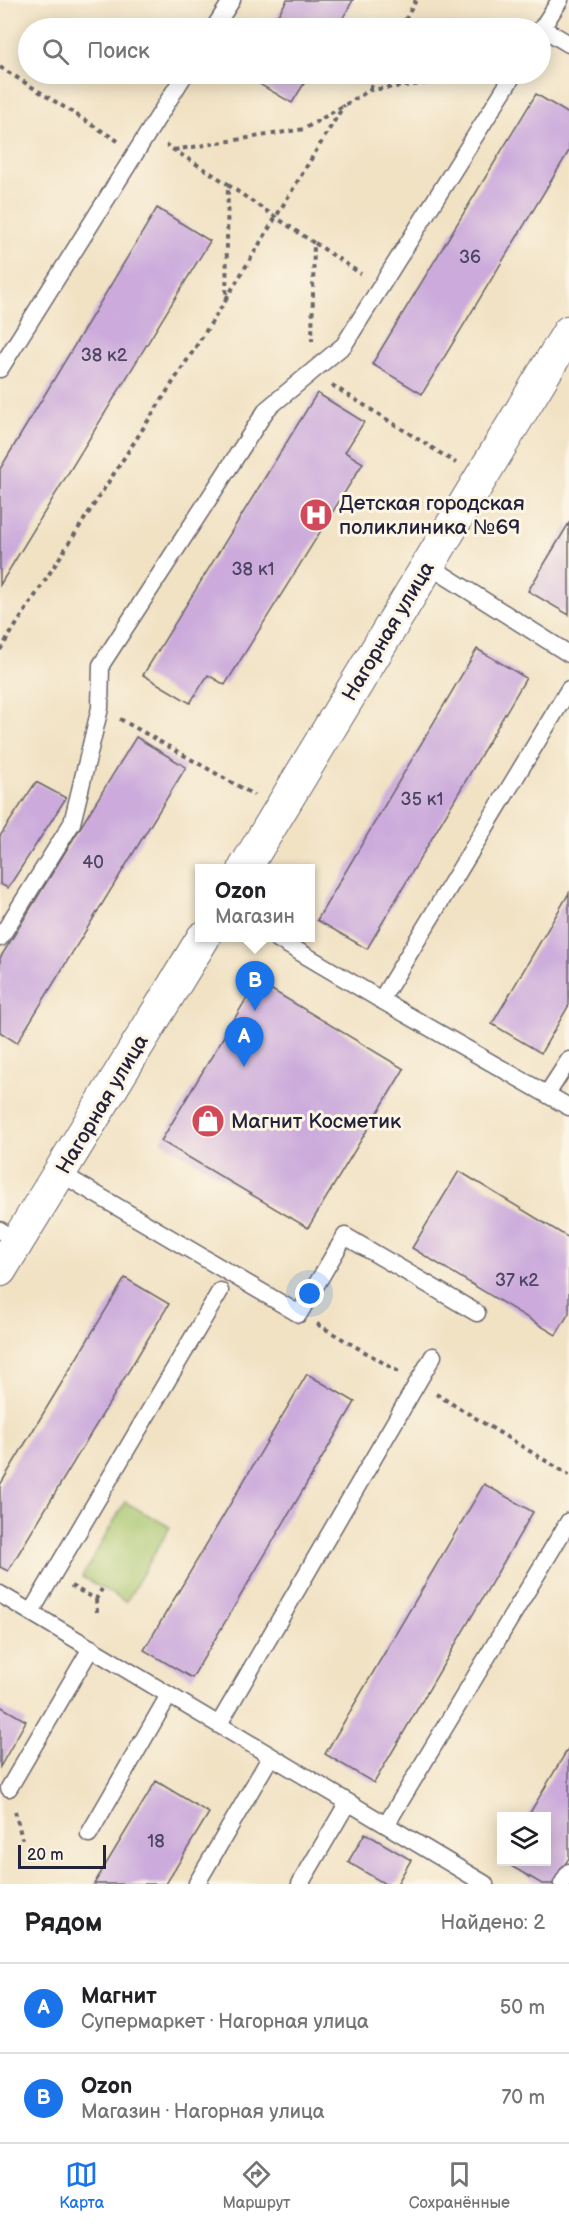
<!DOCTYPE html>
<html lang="ru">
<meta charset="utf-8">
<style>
:root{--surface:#fff;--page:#f6f6f6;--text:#202124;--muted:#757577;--line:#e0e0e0;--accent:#1a73e8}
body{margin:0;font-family:"Balsamiq Sans",sans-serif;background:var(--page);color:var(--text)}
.controls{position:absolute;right:18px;bottom:18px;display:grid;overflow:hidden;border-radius:0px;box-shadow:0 3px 15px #0003}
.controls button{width:54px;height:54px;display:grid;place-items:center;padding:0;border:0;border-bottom:2px solid var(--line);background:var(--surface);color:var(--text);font:30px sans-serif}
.scale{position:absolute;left:18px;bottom:15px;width:88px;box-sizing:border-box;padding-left:6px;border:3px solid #22223b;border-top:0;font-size:16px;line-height:21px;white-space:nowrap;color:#22223b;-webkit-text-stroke:4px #fcf5e5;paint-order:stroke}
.you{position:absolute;left:310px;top:1294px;width:21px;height:21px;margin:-15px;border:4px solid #fff;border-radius:50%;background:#1a73e8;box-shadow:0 0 0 9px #1a73e833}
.badge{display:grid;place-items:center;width:39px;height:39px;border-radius:50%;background:var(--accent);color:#fff;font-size:20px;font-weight:700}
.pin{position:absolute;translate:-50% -50px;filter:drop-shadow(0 2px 3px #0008)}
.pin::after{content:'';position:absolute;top:32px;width:21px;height:18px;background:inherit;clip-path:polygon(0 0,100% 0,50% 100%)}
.popup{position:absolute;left:195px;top:864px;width:120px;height:78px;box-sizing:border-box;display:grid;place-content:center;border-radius:0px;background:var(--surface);filter:drop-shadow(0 2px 4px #0005);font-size:20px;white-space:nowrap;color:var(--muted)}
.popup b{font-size:22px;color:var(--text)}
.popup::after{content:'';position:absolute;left:50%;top:100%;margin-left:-12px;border:12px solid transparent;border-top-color:var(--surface)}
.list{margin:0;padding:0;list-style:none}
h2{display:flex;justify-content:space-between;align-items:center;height:78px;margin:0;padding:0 24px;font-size:26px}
h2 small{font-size:20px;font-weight:400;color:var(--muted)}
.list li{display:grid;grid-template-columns:39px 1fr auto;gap:18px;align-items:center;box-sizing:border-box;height:90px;padding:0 24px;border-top:2px solid var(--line)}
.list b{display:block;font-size:22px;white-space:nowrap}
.list p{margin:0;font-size:20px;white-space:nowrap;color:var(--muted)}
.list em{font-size:20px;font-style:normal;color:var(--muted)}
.icon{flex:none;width:33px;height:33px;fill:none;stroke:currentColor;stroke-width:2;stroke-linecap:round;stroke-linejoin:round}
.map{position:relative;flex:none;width:569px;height:1884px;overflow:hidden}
.search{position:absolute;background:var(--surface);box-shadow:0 3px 15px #0003;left:18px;right:18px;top:18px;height:66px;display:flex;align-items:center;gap:15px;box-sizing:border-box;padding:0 21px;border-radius:33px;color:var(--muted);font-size:22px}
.sheet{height:258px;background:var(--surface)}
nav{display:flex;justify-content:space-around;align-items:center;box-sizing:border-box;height:84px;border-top:2px solid var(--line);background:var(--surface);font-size:16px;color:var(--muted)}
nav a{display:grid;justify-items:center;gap:3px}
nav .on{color:var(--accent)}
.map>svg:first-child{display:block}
.green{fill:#a8c66e;stroke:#657454;stroke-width:1.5}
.building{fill:#ccabdc}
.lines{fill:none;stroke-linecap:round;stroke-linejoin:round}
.lane-casing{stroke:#6a656b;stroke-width:19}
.secondary-casing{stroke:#6a656b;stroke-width:35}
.path{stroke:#6a656b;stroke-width:4;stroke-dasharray:4.5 4.5;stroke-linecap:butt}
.lane{stroke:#fff;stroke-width:16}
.secondary{stroke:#fff;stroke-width:33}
.labels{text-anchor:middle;stroke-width:6;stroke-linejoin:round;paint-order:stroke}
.number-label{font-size:18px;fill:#4c4463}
.poi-label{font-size:21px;fill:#22223b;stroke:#fcf5e5;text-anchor:start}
.street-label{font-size:21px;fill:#22223b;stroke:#fcf5e5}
</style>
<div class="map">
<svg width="569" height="1884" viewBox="0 0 569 1884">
<rect width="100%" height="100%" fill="#fcf5e5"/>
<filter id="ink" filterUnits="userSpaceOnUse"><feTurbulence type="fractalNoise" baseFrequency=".0167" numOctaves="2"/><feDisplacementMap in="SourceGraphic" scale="12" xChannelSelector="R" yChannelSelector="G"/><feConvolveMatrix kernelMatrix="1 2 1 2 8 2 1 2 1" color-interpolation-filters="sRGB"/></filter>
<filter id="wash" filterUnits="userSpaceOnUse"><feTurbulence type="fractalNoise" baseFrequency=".008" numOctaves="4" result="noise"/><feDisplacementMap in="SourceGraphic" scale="24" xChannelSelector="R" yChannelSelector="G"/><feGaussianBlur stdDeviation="1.35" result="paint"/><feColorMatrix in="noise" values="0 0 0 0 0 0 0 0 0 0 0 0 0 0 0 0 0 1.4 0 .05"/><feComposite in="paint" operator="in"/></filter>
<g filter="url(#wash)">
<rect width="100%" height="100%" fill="#f1e2c4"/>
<path class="green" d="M125,1502L170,1527L126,1602L82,1577Z"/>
<g id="blocks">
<path class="building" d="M287,0H353L337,28H270Z
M242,74H310L292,103Z
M536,94L569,114V151L422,394L372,364Z
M157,208L210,241L0,585V469Z
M317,393L364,422L345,452L363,463L225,685L208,675L190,703L143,675Z
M569,523V615L528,591Z
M477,649L526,678L367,949L317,920Z
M136,737L186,767L17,1043L0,1032V958Z
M36,782L66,798L8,888L0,884V836Z
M569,893V1005L541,1053L492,1024Z
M257,981L404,1069L308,1228L161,1141Z
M459,1171L569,1238V1313L556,1335L412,1248Z
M125,1278L169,1304L8,1571L0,1567V1485Z
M307,1374L355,1402L192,1678L144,1650Z
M484,1484L533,1512L374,1783L325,1754Z
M0,1706L26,1721L0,1767Z
M569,1747V1858L553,1884H542L504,1862H546V1816H528Z
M156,1781L209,1813L166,1884H94Z
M365,1833L411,1860L397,1884H385L348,1862Z"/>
</g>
</g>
<g filter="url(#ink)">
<use href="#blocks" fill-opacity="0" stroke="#6a656b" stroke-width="1.5"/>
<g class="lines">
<defs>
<path id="lane" d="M214,28L232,0
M542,28L569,44
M540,31L560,0
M0,369L185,74
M428,565L569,654
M0,938L72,823L100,708L101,665L267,409L344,345L514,74
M276,938L381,1000L569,1107
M381,1000L569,689
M547,1094L569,1060
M60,1173L299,1314L345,1236L477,1313
M0,1230L17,1242
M0,1594L485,1884
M31,1612L220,1291
M219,1724L433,1356
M9,1788L91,1648
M386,1825L569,1521
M89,1834L169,1695
M197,1883L271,1756
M300,1884L348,1802
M562,1884L569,1872"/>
<path id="secondary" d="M245,868L569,332
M0,1270L203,938"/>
</defs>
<use href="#lane" class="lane-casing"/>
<use href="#secondary" class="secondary-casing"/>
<path class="path" d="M401,28L416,0
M0,67L118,141
M370,89L378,74
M174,150L304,129L370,90L455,80L466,74
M228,185L314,243L312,341
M315,243L361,274
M226,299L344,105
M332,385L456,463
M0,650L226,300L228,184L166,145
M120,719L254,795
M317,1324L399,1372
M436,1394L569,1475
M71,1586L96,1599L102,1589
M96,1599L97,1612
M15,1811L22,1839"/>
<use href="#lane" class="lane"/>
<use href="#secondary" class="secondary"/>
</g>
</g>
<defs>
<symbol id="hospital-disc" viewBox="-11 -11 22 22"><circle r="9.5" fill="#d1495b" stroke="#fcf5e5"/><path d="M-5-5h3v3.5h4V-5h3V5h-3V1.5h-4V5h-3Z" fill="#fff"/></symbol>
<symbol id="shop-disc" viewBox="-11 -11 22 22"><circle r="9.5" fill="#d1495b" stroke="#fcf5e5"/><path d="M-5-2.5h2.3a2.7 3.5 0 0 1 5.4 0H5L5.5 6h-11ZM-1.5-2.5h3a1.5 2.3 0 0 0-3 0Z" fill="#fff"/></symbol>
</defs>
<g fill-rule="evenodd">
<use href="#hospital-disc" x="297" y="496" width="38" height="38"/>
<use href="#shop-disc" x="189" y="1102" width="38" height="38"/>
</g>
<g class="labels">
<g class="number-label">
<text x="470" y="263">36</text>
<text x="104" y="361">38 к2</text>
<text x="253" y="575">38 к1</text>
<text x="422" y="805">35 к1</text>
<text x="93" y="868">40</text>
<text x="517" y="1286">37 к2</text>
<text x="156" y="1847">18</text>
</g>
<g class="poi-label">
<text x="339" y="510">Детская городская<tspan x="339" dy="24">поликлиника №69</tspan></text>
<text x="231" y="1128">Магнит Косметик</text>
</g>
<g class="street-label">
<text transform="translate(388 631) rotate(-59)" y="7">Нагорная улица</text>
<text transform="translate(102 1104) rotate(-59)" y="7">Нагорная улица</text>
</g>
</g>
</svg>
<div class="controls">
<button><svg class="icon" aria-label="layers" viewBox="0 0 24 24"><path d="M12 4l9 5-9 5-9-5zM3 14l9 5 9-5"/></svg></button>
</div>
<div class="scale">20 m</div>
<div class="you"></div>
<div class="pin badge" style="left:244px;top:1067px">A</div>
<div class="pin badge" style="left:255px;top:1011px">B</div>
<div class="popup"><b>Ozon</b>Магазин</div>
<div class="search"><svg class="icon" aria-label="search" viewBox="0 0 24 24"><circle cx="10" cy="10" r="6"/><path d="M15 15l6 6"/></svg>Поиск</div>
</div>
<section class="sheet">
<h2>Рядом<small>Найдено: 2</small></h2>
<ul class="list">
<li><span class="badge">A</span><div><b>Магнит</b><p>Супермаркет · Нагорная улица</p></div><em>50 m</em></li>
<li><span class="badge">B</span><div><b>Ozon</b><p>Магазин · Нагорная улица</p></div><em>70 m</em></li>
</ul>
</section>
<nav>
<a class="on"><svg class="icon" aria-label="map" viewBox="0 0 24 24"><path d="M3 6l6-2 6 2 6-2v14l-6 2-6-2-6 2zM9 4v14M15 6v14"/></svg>Карта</a>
<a><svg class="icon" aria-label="directions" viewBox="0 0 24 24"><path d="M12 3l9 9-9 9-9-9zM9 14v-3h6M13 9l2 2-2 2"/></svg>Маршрут</a>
<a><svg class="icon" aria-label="saved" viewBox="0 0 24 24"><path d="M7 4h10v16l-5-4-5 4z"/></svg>Сохранённые</a>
</nav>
